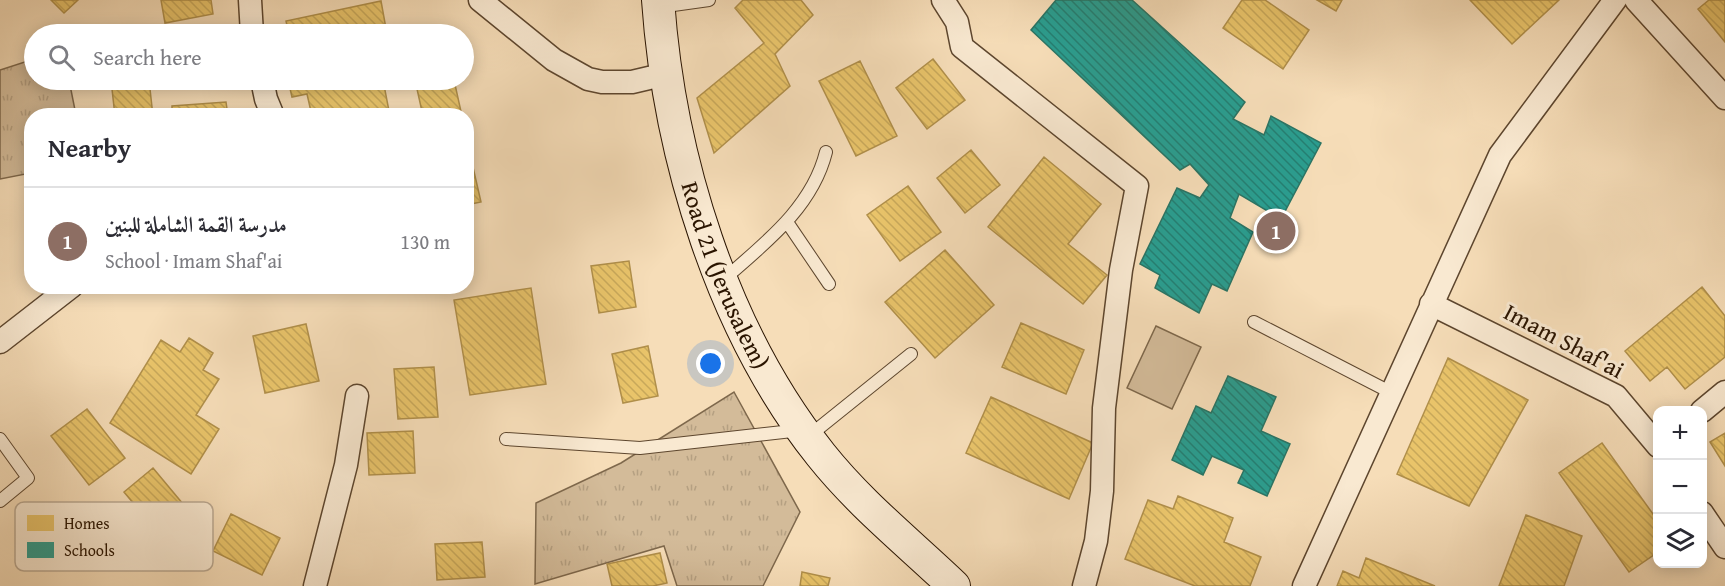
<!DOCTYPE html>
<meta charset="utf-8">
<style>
:root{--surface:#fff;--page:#f2f2f3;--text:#2b2b33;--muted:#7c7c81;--line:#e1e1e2;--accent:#0f766e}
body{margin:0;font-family:"Gentium Book Plus",Amiri,serif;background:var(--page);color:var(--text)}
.controls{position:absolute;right:18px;bottom:18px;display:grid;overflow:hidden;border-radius:12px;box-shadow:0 3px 15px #0003}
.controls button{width:54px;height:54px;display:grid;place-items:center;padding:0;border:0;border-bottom:2px solid var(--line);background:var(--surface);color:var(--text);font:30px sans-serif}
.you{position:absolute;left:711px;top:364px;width:21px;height:21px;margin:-15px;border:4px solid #fff;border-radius:50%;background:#1a73e8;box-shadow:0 0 0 9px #1a73e833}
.badge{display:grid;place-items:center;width:39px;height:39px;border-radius:50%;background:var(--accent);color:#fff;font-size:20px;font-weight:700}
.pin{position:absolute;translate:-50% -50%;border:3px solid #fff;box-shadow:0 2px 6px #0006}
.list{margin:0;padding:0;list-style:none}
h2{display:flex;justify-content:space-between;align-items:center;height:78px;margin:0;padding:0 24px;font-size:26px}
h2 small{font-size:20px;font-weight:400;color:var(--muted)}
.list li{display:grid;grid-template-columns:39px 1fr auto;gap:18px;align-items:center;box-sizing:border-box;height:108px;padding:0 24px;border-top:2px solid var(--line)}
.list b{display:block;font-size:22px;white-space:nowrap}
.list p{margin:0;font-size:20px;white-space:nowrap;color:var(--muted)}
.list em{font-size:20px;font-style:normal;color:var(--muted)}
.icon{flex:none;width:33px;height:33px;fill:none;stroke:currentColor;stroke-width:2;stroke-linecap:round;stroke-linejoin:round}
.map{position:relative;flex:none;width:1725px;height:586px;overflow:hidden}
.search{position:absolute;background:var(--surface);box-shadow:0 3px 15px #0003;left:24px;top:24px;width:450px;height:66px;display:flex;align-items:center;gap:15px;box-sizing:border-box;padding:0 21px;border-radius:33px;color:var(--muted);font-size:22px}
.panel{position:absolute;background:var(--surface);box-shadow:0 3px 15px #0003;left:24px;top:108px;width:450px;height:186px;border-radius:24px}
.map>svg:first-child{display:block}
.grass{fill:url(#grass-tufts);stroke:#7e684c;stroke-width:1.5}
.garden{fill:#d3bb99;stroke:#7e684c;stroke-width:1.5}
.homes{fill:url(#homes-back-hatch);stroke:#b08f4a;stroke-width:1.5}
.schools{fill:url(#schools-back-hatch);stroke:#2a7464;stroke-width:1.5}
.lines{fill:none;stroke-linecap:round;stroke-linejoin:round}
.service-casing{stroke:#5d462e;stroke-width:14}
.minor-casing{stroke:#5d462e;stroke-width:25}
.secondary-casing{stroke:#2a1400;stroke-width:34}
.service{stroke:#f9e9d1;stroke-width:12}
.minor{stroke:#f9e9d1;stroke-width:22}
.secondary{stroke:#f9e9d1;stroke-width:32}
.labels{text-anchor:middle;stroke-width:6;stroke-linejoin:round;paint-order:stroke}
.street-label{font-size:24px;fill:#2a1400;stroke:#f9e9d1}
.key{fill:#f9e9d1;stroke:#bba992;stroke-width:1.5}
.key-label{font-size:16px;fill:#2a1400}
</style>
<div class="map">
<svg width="1725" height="586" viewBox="0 0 1725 586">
<defs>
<pattern id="grass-tufts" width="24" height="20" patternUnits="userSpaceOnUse" patternTransform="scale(1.5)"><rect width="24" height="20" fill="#d3bb99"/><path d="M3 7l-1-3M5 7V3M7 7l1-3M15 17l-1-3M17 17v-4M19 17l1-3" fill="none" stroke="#b5a082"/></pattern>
<pattern id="homes-back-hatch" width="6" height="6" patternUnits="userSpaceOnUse" patternTransform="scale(1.5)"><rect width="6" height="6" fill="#e9c46a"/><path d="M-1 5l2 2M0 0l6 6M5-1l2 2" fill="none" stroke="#c8a85a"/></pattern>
<pattern id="schools-back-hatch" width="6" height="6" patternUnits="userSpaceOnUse" patternTransform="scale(1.5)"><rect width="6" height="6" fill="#2a9d8f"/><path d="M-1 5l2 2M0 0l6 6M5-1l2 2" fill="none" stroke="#247f72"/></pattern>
</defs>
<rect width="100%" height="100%" fill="#f6ddb8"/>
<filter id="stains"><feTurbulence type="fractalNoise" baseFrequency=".00333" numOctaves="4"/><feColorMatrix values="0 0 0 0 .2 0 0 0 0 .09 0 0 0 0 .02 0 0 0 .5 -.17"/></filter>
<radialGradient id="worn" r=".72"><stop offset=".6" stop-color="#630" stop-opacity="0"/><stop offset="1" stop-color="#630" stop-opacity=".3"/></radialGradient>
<path class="grass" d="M34,59V80H69L76,115L32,116L31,173L0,179V70Z
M734,392L800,512L763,586H677L664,546L535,584L536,503L621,463Z"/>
<path class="garden" d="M1156,326L1201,347L1172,409L1127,388Z"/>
<path class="homes" d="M51,0H78L64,13Z
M161,0H211L213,14L165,23Z
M743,0H801L813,15L775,54L790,86L714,153L697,98L764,43L735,8Z
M1242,0H1265L1309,30L1283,69L1223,28Z
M1317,0H1342L1336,11Z
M1470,0H1559L1512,44Z
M1709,0H1725V42L1698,9Z
M381,1L387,34H289L286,21Z
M933,59L965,100L927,129L896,88Z
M860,61L897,136L856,156L819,81Z
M111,80H149L153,116H115Z
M288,80H383L390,116H312L307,94L292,97Z
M415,80H454L462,116H423Z
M226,102L228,116H172V106Z
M466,137L481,202L466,205Z
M971,150L1000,185L965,213L937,178Z
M1044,157L1101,204L1068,244L1107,275L1083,304L988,227Z
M908,186L941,232L900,261L867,215Z
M945,250L994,305L935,358L885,302Z
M629,261L636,307L599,313L591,266Z
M1702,287L1725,316V357L1685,389L1667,367L1650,381L1625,351Z
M531,288L546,384L470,395L454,300Z
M1021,323L1084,350L1066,394L1002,367Z
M306,324L319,381L265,393L253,336Z
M189,338L213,353L203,370L219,379L196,415L219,429L191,474L110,423L161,340L180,352Z
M648,346L658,396L623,403L612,354Z
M1448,358L1528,400L1469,506L1397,474Z
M434,367L438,417L398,419L394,369Z
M991,397L1093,443L1069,499L966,453Z
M87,409L125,458L89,485L51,436Z
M413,431L415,473L369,475L367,433Z
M1725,433V466L1710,442Z
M1602,443L1658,521V552L1629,572L1559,473Z
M153,468L183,504L154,528L124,492Z
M1178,496L1233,518L1224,542L1261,557L1250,586H1195L1125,559L1148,500L1173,509Z
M231,514L280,538L262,575L213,551Z
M1526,515L1582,536L1564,586H1499Z
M482,542L485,577L437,580L435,544Z
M660,553L667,583L653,586H612L607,564Z
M1366,558L1435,586H1337L1343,571L1359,578Z
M802,572L830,578L828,586H800Z"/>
<path class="schools" d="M1056,0H1132L1245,102L1233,119L1264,135L1271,116L1321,143L1281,219L1239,194L1230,218L1253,232L1227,291L1212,284L1199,313L1155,288L1160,275L1140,264L1177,188L1200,198L1209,185L1190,164L1180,170L1031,30Z
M1228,376L1276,397L1261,431L1290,444L1267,496L1238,483L1244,470L1212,456L1203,475L1172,460L1196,406L1211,413Z"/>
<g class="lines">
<defs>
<path id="service" d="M659,7L709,0
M787,222L829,284
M723,280C764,244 812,208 826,152
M1254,322L1392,393
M809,436L911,354
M0,439L28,478L0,501
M506,439L640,448L801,430"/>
<path id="minor" d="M250,0L252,34
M480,0L554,60L588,79L602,82H632L666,74
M943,0L957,22L962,47L1137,186L1121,270L1104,408L1102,491L1096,541L1084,586
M1636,0L1725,98
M262,80L266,99L273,116
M1431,304L1616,396L1658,446
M0,342L72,286
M1702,411L1725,392
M1702,513L1725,547
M315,586L346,465L357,396
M1304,586L1500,155L1615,0"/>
<g id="secondary">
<path id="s1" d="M658,0C669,157 722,331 821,455C860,504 909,543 954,586"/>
</g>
</defs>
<use href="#service" class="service-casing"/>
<use href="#minor" class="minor-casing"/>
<use href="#secondary" class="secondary-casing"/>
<use href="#service" class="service"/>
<use href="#minor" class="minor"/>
<use href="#secondary" class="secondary"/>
</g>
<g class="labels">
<g class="street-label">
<text dy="8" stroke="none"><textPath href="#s1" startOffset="285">Road 21 (Jerusalem)</textPath></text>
<text transform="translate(1564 341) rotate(28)" y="8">Imam Shaf'ai</text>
</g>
</g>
<rect x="15" y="502" width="198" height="69" rx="9" class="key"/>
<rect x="27" y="515" width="27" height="16" fill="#e9c46a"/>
<rect x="27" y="542" width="27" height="16" fill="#2a9d8f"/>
<g class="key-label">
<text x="64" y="529">Homes</text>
<text x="64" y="556">Schools</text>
</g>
<rect width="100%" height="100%" filter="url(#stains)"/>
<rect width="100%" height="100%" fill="url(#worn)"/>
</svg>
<div class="controls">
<button>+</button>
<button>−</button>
<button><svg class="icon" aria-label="layers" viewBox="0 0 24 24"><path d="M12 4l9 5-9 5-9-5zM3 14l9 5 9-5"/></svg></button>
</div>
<div class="you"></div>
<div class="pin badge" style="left:1276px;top:231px;background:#8d6e63">1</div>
<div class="search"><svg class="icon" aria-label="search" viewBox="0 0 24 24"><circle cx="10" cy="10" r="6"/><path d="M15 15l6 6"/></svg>Search here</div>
<section class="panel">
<h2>Nearby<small></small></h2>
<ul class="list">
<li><span class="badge" style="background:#8d6e63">1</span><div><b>مدرسة القمة الشاملة للبنين</b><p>School · Imam Shaf'ai</p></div><em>130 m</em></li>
</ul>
</section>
</div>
